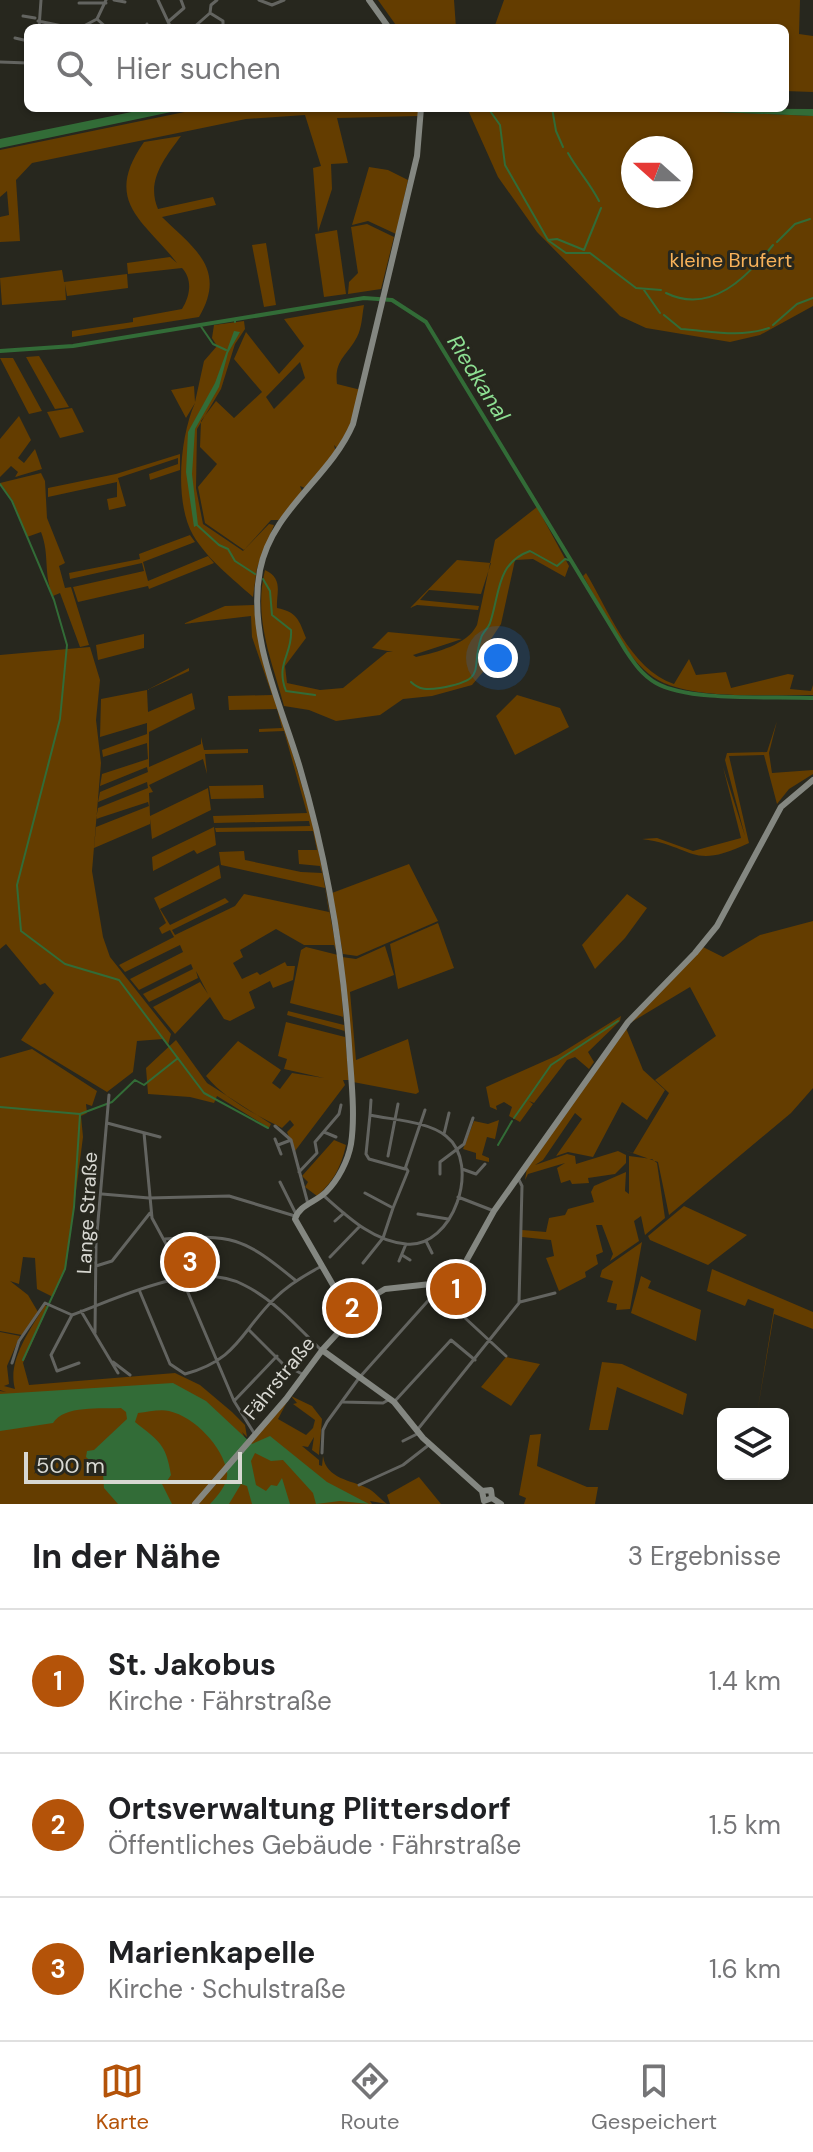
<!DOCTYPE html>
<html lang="de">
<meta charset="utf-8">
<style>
:root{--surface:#fff;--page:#f6f6f6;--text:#202124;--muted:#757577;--line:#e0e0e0;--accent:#b45309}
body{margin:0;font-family:"DM Sans",sans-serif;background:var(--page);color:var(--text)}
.controls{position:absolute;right:24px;bottom:24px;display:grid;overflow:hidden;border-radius:12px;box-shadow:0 2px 6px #0004}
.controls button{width:72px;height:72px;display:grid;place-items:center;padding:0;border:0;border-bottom:2px solid var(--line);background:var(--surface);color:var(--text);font:40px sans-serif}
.compass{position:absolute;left:621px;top:136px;width:72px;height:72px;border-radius:50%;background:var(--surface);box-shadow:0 2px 6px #0004;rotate:291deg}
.scale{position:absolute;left:24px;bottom:20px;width:218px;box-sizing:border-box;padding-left:8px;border:4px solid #d8d8d2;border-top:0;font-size:22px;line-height:28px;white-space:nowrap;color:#d8d8d2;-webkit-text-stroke:6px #27271e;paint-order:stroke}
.you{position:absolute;left:498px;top:658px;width:28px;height:28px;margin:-20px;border:6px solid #fff;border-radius:50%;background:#1a73e8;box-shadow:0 0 0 12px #1a73e833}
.badge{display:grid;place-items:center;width:52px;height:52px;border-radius:50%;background:var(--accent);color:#fff;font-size:26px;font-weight:700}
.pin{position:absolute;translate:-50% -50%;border:4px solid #fff;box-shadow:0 2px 8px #0006}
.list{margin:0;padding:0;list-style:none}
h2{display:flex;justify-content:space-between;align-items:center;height:104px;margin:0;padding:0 32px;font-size:34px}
h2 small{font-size:26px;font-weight:400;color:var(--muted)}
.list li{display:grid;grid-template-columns:52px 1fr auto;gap:24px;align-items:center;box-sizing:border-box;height:144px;padding:0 32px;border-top:2px solid var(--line)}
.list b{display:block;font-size:30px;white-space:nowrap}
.list p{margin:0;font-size:26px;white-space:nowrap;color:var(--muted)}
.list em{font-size:26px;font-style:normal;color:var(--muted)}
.icon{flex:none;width:44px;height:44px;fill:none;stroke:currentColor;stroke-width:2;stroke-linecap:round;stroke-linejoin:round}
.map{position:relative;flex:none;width:813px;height:1504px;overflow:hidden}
.search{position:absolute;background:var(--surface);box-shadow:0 2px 6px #0004;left:24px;right:24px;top:24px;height:88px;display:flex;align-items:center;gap:20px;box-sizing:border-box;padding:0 28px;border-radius:12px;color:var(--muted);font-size:30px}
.sheet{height:536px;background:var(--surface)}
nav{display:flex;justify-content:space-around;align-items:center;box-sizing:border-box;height:112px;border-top:2px solid var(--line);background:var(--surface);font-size:22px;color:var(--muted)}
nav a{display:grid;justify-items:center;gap:4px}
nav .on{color:var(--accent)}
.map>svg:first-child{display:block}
.green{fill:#643d00;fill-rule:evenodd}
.water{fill:#326c37}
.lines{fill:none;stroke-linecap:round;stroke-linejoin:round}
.stream{stroke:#326c37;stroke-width:2}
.canal{stroke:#326c37;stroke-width:4}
.minor{stroke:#636460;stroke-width:3}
.secondary{stroke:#848781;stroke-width:6}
.labels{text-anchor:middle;stroke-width:6;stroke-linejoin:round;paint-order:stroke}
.park-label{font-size:20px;fill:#f8b25a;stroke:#27271e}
.street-label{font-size:20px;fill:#d8d8d2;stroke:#27271e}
.water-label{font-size:22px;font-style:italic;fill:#8ddf92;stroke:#27271e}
</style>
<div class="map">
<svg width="813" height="1504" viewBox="0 0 813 1504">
<rect width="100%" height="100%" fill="#27271e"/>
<path class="green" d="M378,0H454L456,28H398Z
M504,0H800L799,34L813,36V92L785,91V28H494Z
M204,108H418V116L337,118L348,163L331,164L332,189L318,232L313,168L321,166L305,115L246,119L32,163L16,180L20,241L0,242V217L9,215L7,191L0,197V150Z
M425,108H624L813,116V306L760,335L730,342L646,328L620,316L537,232L498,177L468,110ZM633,148H681V196H633Z
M181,136C164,159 146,181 158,209L213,197L216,205L162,217C192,247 228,268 199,317L72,337V331L133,322V318L182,309C190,296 193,280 182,268L128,274L127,263L170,257L177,263C144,220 102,202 144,142Z
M369,167L388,170L408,180L396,234L368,221L352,225Z
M367,224L394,237L381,289L348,294L349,282L358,273L351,227Z
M337,230L346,294L324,297L315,234Z
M266,243L276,305L264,307L252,245Z
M62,270L64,282L127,274L128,288L67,296L65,284L66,300L2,305L0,278Z
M364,305C362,315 362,328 357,337C347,356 334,360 337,384L361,390L352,422L337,448L334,445L336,453L305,488L300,486L302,491L279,520H271L244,550L205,523L198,487L217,464L200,447L201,421L216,401L234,418L262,392L234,359L246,332L279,374L304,346L284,319ZM300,362L305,378L274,409L266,397Z
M244,321L245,329L235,344L221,389L197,429L196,488L203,524L243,551L269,524L274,525L257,568L253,597C233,579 207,559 193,535C174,502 180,436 195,403L186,418L171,390L194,386L195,402L204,361L217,346L212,338L214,325Z
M39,356L69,407L55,409L26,357Z
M0,358H13L42,411L29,414Z
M72,408L84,432L60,438L47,412Z
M19,416L31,440L18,458L24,463L35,449L42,469L15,477L18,472L11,466L0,477V439Z
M180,454V470L150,480L149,474L178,464V458L118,478L126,506L109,510L107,499L117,497V482L48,497V488L116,474Z
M41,473L45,481L47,518L65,563L59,566L65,588L71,587L89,645L80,647L60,593L53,596C43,574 50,555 41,532L27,537L13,501L0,483Z
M537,507L569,566L565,577L533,559L515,560L501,624L487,645L488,666L472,685L432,696L403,699L380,715L336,721L309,710L284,706C272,660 253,619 265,570C284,579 276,593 277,608C297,612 299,620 306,638L285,666L287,683L320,690L343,688L387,652H393L372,648L388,632L462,639L413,655L416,657C437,652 467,645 477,625L495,540Z
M190,535L195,542L143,562L148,581L208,556L214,563L149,589L148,586L78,602L73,587L144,571L142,563L70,579L69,573L140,559L139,554Z
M457,560L491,563L481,594L429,590L420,600L479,606L478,610L417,605L410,608Z
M586,573C609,611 630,669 674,684L689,659L696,675L726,672L731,688L788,674L794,675L790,689L811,691L813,685V695C769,694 683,702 649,674C620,650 602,607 583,576Z
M254,605L257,632L315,831L337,953L334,945H304L276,929L240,950L243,957L233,963L242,979L257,972L260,975L285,962L287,966H295L293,980L273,988L270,981L249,992L255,1008L230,1021L224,1019L210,997L175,1034L153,1007L200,982L208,994L196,971L198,978L149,1002L143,994L193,969L191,964L139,990L130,979L183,952L180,945L125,972L119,965L174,937L170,930L162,934L159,928L166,923L154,898L219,865L221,878L160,909L170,925L225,898L229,902L172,930L175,935L235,906L244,894L329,912L325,888L221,865L219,852L244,851L245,860L301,872L322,873L320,866L299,864L298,850H317L313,831L216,832L215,828L310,826L309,821L214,823L213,816L307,813L284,731L259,732V729L282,728L277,709L229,710L228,696L272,695L252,637L251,616L183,624L225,606Z
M144,634V648L98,660L96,645Z
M90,647L100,680L96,720L101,763L92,871L103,937L110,957L171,1034L168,1045L163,1039L137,1041L133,1072L107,1092L21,1040L54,993L45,983L40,985L6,944L0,949V655Z
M189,668V671L147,690L148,712L192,693L195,709L149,732V767L201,744V737L204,750L248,749V753L205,754L207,774L203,759L149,785L153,792L149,793L150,816L208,788L211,810L152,839L150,819V824L94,848L96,827L149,806L148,802L96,819L98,808L148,788L147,782L98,802L100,792L148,772L147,767L100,786L102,774L148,759L147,743L103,757L102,750L147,734V723L100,737L101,699L147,690Z
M517,695L560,708L569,727L515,755L496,716Z
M777,721L769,753L772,773L813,770V774L789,789L777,804L764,755L729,756L749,843C690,871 695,846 642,839L657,838L693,851L741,838L723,767L745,836L725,760L727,753L767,752Z
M263,785L264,798L211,799L209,786Z
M214,827L216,845L197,854L194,850L153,871L152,857Z
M409,864L438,921L357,956L343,954L332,893Z
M627,894L647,908L625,938L595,969L582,945Z
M813,921V1088L791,1113L669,1215L658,1162L621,1149L633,1153L669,1093L655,1080L716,1036L690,987L630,1023L703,947L723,957L760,935Z
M438,923L454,968L398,989L390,944Z
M385,946L394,975L350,992L356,1060L408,1039L419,1092L416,1094L353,1082L342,957L356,959Z
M306,947L338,955L349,1080H343L345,1085L295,1151L287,1132L294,1125L290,1120L282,1128C256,1115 225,1099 206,1076L238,1041L281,1070L272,1083L280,1089L292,1073L324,1078L284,1069L287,1059L278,1056L286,1022L345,1037V1031L287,1015L288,1011L344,1025V1017L290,1003L301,950Z
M621,1016L620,1021L588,1052L594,1062L589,1069L575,1057L567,1060L534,1103L529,1101L533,1104L520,1122L509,1116L512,1107L504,1102L496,1106L497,1110L490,1107L486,1087L558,1055Z
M626,1028L643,1070L665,1090L647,1120L622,1102L593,1157L568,1152L556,1156L582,1119L575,1113L543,1160L535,1165L567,1154L575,1156L576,1164L618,1151L626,1155V1163L615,1174L588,1178L589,1183L572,1184L570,1180L561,1183L557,1168L565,1163L528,1174L525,1180L527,1168Z
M176,1040L207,1083L271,1124L269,1128L217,1096L214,1103L190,1097L148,1094L146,1068Z
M32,1049L97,1091L92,1106L86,1104L87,1113L81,1116L83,1137L66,1268L53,1297L37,1289L35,1258L23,1257L19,1284L10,1281L28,1295L38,1312L22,1335L0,1331V1058Z
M499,1120L495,1139L487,1137L482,1155L489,1158V1162L476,1159V1153L463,1149L474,1121L488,1124Z
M334,1140L346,1145C341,1167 334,1181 317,1196L305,1187L308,1182L302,1176Z
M629,1156L652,1159L657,1163L665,1218L645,1235L641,1216L634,1221L639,1241L610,1261L613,1254L602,1225H596L603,1252L596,1255L598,1264L585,1272L586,1277L559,1291L546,1258L554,1256L551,1240L522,1237V1230L546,1232L549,1218L565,1215L568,1209L594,1202L591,1192L594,1186L626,1172L625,1191L629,1194Z
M684,1206L747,1235L708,1265L650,1240L648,1236Z
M642,1242L630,1309L616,1310L617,1304L607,1302L613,1281L600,1277L602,1270Z
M712,1269L813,1312V1329L774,1314L757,1414L774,1309L748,1299L745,1306L707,1291Z
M641,1276L651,1281L648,1288L701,1310L696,1341L631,1313Z
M45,1305L48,1307L23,1363L29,1385L175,1373L200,1385L232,1412L245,1425L247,1437L242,1432L247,1442L287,1402L278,1419L306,1435L313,1428L315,1420L293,1404L297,1403L291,1396L312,1406L322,1419L319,1455L312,1450L314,1437L308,1447L302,1446L319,1460V1465L322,1466L323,1456C326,1479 351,1480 367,1488C374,1491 380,1499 387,1504L370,1501L372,1504H0V1391L6,1392L0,1390V1332L20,1336L7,1366L9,1384L4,1386L15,1389C7,1361 30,1330 45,1305Z
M506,1357L540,1364L511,1406L481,1387Z
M602,1362L622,1364L687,1394L683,1415L617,1387L608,1430H589Z
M541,1434L537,1466L587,1487H598L595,1504H524L526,1498L519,1495L530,1435Z
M419,1477L441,1504H390L387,1495Z"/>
<path class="water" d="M151,108H190L0,148V139Z
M624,108L813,109V116Z
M234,331L240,332L228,353L219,387L195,429L192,474L198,525L194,527L186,472L188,432L215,383Z
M173,1383L206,1401L252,1444L270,1436L327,1482L369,1504L340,1501L316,1504L313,1493L283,1460L271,1461L255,1453L251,1461L256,1485L266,1491L271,1485L277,1486L282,1478L290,1504H252L247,1486L241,1484L229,1504H210C217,1497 229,1483 227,1472C223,1447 195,1417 169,1411C160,1409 148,1412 138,1413L135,1422C159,1441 166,1444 171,1475L167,1481L160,1480L172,1504H118L104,1488L103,1473L86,1457L87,1451L94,1450L127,1419L126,1412L121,1408C101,1409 64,1405 53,1423L0,1431V1394Z"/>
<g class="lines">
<path class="stream" d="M488,108L500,125L505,165L548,240L557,239L584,250L601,208
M552,108L556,131L563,147
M568,153C578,171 590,183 599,201
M549,241L566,253H590L636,288L661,290
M777,242L795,224L810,219
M644,290L660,313
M666,293C711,315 747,277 773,245
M664,315L681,329C711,331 738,338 769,328
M235,319V322
M200,325L213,344L226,350
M773,325L797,304L813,298
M0,484L12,501L54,600L67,645L60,719L17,885L21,931L65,964L119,980L204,1093L268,1128
M197,525L219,545L228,549L235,561L255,574
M263,579L270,591L272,615L291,630C293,654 275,663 286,691L315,695
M411,682C419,690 428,690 440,688C489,679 470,671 481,638C482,633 488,629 490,623C500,594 496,563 530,551L557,566L565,559L572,561
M0,1107L80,1114L112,1102L135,1080L144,1085L178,1058
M514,1118L551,1065L618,1021
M498,1145L512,1121
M23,1360L65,1269L74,1207L80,1114"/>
<path class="canal" d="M0,351L73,346L364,298L392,300L426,322L626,651C634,663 642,675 656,683C689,702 773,696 813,698"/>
<path class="minor" d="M114,0L125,2
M158,0L171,28
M259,0L272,5L284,0
M79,3H106
M210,13L223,21V28
M23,16L35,18
M98,20L107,28
M38,21L72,28
M169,21L184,8L181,0
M147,24L148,28
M39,28L41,0
M80,28L97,19L106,0
M193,28L210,13L211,5L217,0
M15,38L28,41
M0,62L28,63
M370,1115L371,1100
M107,1123L160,1137
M275,1126L291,1140L308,1204
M324,1132L336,1137
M144,1133L152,1218L172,1255L234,1401L254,1433
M444,1134L449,1113
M275,1139L281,1154
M278,1145L291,1140
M388,1156L398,1104
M462,1169L476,1174L485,1164
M299,1172L317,1153L315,1142L339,1114L341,1105
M440,1174V1162L464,1144L473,1118
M280,1182L296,1214
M102,1194L149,1198L229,1196L295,1216
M323,1195C347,1216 372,1241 406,1244C453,1249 482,1164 446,1136C427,1121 393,1120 370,1115L366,1154L369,1159L405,1169L425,1110
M458,1197L494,1211
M393,1208L408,1171L406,1168
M418,1214L448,1219
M335,1221L344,1213
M165,1239C232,1234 243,1237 295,1280
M426,1241L432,1253
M402,1255L410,1260
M330,1257L360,1226
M399,1261L406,1244
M363,1263L383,1238L393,1208L365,1193
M96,1266L112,1261L150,1213
M436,1291L506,1356
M140,1292L170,1364L185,1374C237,1360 240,1333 274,1299C288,1285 303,1276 320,1267
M520,1302L555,1293
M81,1311L118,1373
M72,1315L51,1355L57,1371L79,1363
M249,1330L283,1364L304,1375
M95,1333L96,1244L109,1095
M113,1362L130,1375
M12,1363L19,1341L45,1303L72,1315C121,1297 196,1259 244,1285C274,1300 297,1326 320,1349
M235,1400L277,1356
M343,1402L383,1403L390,1399
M394,1402L451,1340L475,1360
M418,1429L519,1303L522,1186L518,1178
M403,1441L419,1433
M322,1453L323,1430L327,1422L359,1378L435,1293V1285
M359,1485L403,1465L430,1444"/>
<path class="secondary" d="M369,0L389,28
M352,1318L295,1219C299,1205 316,1202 326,1192C338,1180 348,1161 351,1144C355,1118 352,1087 350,1060C344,961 328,863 300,768C281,703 247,639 260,570C272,509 330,478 353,424L417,156L421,108
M322,1350L394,1402L423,1438L482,1491
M492,1498L484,1501L482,1491L491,1490L492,1498L501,1504
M195,1504L286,1399L323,1349L370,1298L385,1289L440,1283L464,1265L494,1211L628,1022L695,953L717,926L781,807L813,780"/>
</g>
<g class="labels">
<g class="park-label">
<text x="731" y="267">kleine Brufert</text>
</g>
<g class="street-label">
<text transform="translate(87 1213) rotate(-87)" y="7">Lange Straße</text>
<text transform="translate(279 1378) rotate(-51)" y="7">Fährstraße</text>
</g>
<g class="water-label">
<text transform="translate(479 378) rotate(58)" y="8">Riedkanal</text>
</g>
</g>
</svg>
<div class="controls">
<button><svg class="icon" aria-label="layers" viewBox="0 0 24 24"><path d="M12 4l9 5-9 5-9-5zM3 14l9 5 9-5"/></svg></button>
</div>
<svg class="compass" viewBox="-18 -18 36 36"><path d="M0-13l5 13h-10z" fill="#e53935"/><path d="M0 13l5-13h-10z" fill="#757577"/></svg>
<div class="scale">500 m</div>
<div class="you"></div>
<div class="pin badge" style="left:456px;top:1289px">1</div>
<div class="pin badge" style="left:352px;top:1308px">2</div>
<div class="pin badge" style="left:190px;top:1262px">3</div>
<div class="search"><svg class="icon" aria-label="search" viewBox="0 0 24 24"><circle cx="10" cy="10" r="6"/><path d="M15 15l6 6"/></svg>Hier suchen</div>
</div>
<section class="sheet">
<h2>In der Nähe<small>3 Ergebnisse</small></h2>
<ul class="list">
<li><span class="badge">1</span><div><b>St. Jakobus</b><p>Kirche · Fährstraße</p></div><em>1.4 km</em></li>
<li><span class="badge">2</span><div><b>Ortsverwaltung Plittersdorf</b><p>Öffentliches Gebäude · Fährstraße</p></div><em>1.5 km</em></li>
<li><span class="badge">3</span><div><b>Marienkapelle</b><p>Kirche · Schulstraße</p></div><em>1.6 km</em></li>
</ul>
</section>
<nav>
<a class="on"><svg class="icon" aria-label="map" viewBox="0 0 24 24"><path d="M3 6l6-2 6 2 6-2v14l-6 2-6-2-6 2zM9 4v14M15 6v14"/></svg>Karte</a>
<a><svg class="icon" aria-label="directions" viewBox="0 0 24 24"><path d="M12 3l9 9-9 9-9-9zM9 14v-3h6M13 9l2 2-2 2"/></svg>Route</a>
<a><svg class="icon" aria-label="saved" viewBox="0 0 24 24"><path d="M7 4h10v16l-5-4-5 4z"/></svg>Gespeichert</a>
</nav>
